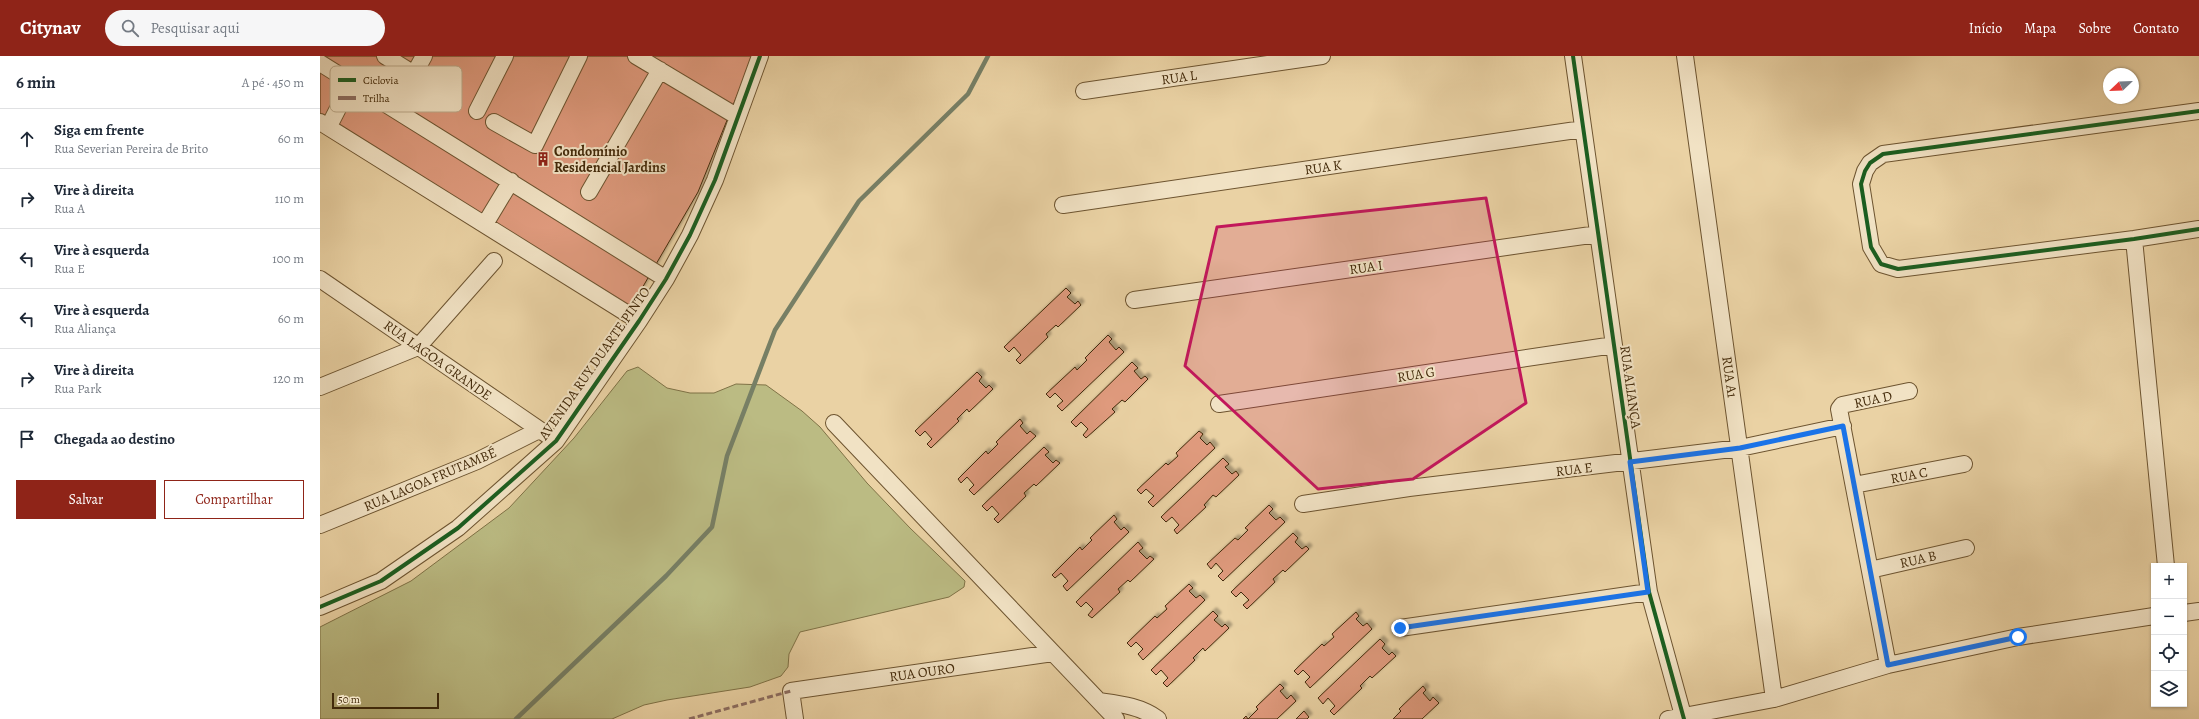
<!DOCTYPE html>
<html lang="pt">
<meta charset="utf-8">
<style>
:root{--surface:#fff;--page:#f6f6f7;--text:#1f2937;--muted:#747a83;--line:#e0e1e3;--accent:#8f2418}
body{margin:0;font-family:Alegreya,serif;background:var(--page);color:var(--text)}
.controls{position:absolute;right:12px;bottom:12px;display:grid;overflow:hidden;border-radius:0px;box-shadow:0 1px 3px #0004}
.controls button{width:36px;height:36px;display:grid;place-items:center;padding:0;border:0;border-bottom:1px solid var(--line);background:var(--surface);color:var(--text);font:20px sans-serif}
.compass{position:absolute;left:1783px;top:12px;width:36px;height:36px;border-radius:50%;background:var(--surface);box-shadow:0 1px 3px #0004;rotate:247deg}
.scale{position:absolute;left:12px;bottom:10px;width:107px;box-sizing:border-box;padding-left:4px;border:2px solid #432a0a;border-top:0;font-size:11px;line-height:14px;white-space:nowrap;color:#432a0a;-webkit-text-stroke:3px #f1e2c4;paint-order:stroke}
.stop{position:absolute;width:12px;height:12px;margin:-9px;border:3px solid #1a73e8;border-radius:50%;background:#fff}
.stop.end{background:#1a73e8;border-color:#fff;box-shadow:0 1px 4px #0008}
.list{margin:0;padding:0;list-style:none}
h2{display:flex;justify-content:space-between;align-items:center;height:52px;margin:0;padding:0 16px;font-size:17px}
h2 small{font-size:13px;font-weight:400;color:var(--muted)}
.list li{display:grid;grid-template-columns:26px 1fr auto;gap:12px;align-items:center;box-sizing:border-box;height:60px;padding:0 16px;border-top:1px solid var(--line)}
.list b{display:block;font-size:15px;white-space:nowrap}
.list p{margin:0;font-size:13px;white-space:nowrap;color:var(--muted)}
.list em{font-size:13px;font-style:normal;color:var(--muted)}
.actions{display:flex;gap:8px;padding:12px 16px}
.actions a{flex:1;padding:9px 0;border:1px solid var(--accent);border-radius:0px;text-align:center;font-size:14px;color:var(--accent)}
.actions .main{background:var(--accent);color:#fff}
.icon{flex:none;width:22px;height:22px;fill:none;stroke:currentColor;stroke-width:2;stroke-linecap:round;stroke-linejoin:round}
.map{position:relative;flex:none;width:1879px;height:663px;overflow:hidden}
header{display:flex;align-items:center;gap:24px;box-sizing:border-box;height:56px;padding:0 20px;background:var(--accent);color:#fff}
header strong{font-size:19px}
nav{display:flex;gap:22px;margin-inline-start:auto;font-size:14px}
.search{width:280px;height:36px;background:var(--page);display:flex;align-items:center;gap:10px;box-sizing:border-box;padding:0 14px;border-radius:22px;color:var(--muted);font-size:15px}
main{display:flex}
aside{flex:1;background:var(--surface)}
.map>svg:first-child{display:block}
.green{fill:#bbbb83;stroke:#7f7246}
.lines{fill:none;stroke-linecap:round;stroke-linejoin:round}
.stream{stroke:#777f65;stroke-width:4.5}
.building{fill:#df9a7d;stroke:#432a0a;filter:url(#shadow)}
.minor-casing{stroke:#6d5430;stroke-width:18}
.minor{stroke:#f1e2c4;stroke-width:16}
.quiet{stroke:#8d6e63;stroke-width:3;stroke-dasharray:6 3;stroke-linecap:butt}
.cycleway-casing{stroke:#f1e2c4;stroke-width:6}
.cycleway{stroke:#1b5e20;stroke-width:4}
.route{stroke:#1a73e8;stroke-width:5}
.marked{fill:#c2185b;fill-opacity:0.2;stroke:#c2185b;stroke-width:3;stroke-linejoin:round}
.labels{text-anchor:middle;stroke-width:4;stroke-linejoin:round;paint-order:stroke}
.street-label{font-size:14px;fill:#432a0a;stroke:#f1e2c4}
.poi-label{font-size:14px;font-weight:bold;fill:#432a0a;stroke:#f1e2c4;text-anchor:start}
.key{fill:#f1e2c4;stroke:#bdab8c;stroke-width:1}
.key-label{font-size:11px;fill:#432a0a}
</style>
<header>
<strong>Citynav</strong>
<div class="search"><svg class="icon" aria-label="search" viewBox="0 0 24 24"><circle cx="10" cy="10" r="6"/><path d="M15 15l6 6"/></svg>Pesquisar aqui</div>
<nav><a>Início</a><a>Mapa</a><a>Sobre</a><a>Contato</a></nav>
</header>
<main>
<aside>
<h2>6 min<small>A pé · 450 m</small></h2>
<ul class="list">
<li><svg class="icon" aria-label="ahead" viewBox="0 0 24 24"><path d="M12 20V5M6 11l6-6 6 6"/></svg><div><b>Siga em frente</b><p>Rua Severian Pereira de Brito</p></div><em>60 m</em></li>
<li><svg class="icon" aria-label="right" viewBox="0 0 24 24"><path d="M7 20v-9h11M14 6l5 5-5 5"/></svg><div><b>Vire à direita</b><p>Rua A</p></div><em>110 m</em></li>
<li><svg class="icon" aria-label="left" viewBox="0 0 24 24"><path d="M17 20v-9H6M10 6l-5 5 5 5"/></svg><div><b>Vire à esquerda</b><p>Rua E</p></div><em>100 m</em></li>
<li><svg class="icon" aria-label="left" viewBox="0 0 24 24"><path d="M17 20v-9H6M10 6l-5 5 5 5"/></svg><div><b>Vire à esquerda</b><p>Rua Aliança</p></div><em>60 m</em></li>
<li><svg class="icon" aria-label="right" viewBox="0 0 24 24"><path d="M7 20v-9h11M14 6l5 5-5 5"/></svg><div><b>Vire à direita</b><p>Rua Park</p></div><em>120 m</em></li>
<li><svg class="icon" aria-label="arrive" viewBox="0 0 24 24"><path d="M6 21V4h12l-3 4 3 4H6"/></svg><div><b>Chegada ao destino</b></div></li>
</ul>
<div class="actions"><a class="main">Salvar</a><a>Compartilhar</a></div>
</aside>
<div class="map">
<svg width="1879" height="663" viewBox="0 0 1879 663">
<defs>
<filter id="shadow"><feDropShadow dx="3.5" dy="-3.5" stdDeviation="1" flood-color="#0004"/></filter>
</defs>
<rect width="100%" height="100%" fill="#ead2a4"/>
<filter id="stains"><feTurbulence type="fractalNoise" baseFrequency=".005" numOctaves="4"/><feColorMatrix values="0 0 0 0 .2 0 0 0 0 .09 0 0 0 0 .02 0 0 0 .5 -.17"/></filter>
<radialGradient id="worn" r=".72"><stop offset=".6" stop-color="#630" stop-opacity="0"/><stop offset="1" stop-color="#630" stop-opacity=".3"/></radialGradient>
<path class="green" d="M318,311L347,332L370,337H394L416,328L446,329L482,355L500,371L547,427L590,472L645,525L644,531L629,541L480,576L469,598L468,611L461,620L430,631L347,644L324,649L292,663H0V571L91,525L189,452L254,382L307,315Z"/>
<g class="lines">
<path class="stream" d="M196,663L346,520L392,471L407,400L455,274L539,145L648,38L668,0"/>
</g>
<path class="building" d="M0,0H433L378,136L307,258L0,70Z
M746,232L751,237L747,241L755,248L758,245L761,249L738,271L736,269L726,278L728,281L700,308L696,304L701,299L694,291L689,296L684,291Z
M788,279L792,283L789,286L796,294L799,291L804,296L742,355L737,350L743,345L735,337L730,342L726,338L755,311L757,314L767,304L765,302Z
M812,306L818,312L814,315L821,323L825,320L828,323L805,346L802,344L792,353L795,356L766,382L763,379L768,373L761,366L756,371L751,366Z
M657,316L662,321L659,325L666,332L669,329L673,333L649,356L647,353L637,363L639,365L611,392L607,388L612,383L605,375L600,380L595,375Z
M700,363L703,367L700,370L707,378L710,375L716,380L654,439L649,434L654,429L647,421L641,427L638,423L666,395L668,398L678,388L676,386Z
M879,375L883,378L880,382L887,389L890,386L895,392L833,451L828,446L834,440L826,433L821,438L817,434L846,407L848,409L858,400L856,397Z
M724,391L729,396L725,399L733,407L736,404L740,407L716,430L714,428L704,437L706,440L678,467L674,463L679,458L672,450L667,455L662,450Z
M903,402L909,408L905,411L912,418L916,415L919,419L896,441L893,439L884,449L886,451L857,478L854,474L859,469L852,461L846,466L841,461Z
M949,449L953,453L949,457L956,464L960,461L965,466L903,525L898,520L903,515L896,507L891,513L887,508L915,482L918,484L928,474L925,472Z
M794,459L797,463L794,466L801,474L804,471L809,476L747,535L743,530L748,525L741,517L735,522L732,519L760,491L762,494L772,484L770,482Z
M973,477L978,482L975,486L982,493L986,490L989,493L965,516L963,514L953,523L955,526L927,553L923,549L929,544L921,536L916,541L911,536Z
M818,486L823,492L819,495L827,503L830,500L834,503L810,526L808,524L798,533L800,536L772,562L768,559L773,553L766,546L761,551L756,546Z
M869,528L873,532L869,535L876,542L880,539L885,544L823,604L818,598L823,593L816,586L811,591L807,587L835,560L837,562L847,553L845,550Z
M893,555L898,560L894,564L902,571L905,568L909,572L885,595L883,592L873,602L875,604L847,631L843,627L848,622L841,614L836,619L831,614Z
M1036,556L1039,560L1036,563L1043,570L1047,567L1052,573L990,632L985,626L990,621L983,614L978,619L974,615L1002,588L1004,590L1014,581L1012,578Z
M1060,583L1065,588L1062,592L1069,599L1072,596L1076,600L1052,622L1050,620L1040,630L1042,632L1014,659L1010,655L1015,650L1008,642L1003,648L998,642Z
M960,628L964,632L960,635L967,643L971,639L976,645L957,663H923L926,660L928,663L938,653L936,651Z
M1103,630L1106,634L1103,637L1110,645L1113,641L1119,647L1102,663H1073L1081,655L1079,653Z
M984,655L989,661L987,663H976Z"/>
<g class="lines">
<defs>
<path id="minor" d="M65,0L94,18L104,0
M316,0L418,61
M1253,0L1329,536L1364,663
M1365,0L1454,643
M0,7L346,223
M764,35L1002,0
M157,55L185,0
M1879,55L1563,98L1550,107L1545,115L1541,128L1551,191L1561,208L1578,213L1814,183L1879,173
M0,66L319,265
M174,66L215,89L259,0
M9,70L32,25
M269,136L340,14
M743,149L1263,73
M165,168L191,125
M1814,183L1846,510
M0,223L236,385
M814,244L1278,178
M0,331L98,291L174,205
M899,348L1294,289
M514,367L796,663
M1534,429L1644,408
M983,448L1089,432L1420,392L1523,370
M0,469L157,405L219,374
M1550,514L1646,492
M0,551L61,525L138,472L236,385L319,265L346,223L370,179L395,124L440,0
M1864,557L1879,555
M1080,572L1329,536
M1568,609L1519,353L1522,349L1589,335
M779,645C800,648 820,650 838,663
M475,663L471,635L733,597
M1348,663L1454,643L1568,609L1698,581L1834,560"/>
</defs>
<use href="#minor" class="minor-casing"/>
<use href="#minor" class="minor"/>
<path class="quiet" d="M369,663L471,635"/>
<defs>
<path id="cycleway" d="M1253,0L1329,536L1364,663
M1879,55L1563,98L1550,107L1545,115L1541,128L1551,191L1561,208L1578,213L1814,183L1879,173
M0,551L61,525L138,472L236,385L319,265L346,223L370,179L395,124L440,0"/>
</defs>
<use href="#cycleway" class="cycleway-casing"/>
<use href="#cycleway" class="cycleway"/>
</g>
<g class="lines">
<path class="route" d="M1080,572L1328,536L1310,406L1420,392L1523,370L1568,609L1698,581"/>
</g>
<path class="marked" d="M1166,142L1206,347L1093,423L998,433L865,310L897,171Z"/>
<defs>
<symbol id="building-bare" viewBox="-9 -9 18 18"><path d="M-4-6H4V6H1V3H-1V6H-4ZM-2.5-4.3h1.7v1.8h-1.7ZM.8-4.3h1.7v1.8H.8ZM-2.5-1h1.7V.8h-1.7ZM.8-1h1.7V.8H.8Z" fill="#8f2418" stroke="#f1e2c4" stroke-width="2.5" paint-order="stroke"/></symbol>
</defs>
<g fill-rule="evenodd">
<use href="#building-bare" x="213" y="93" width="20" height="20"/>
</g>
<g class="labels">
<g class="street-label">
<text transform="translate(859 21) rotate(-8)" y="5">RUA L</text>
<text transform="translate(1003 111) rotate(-8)" y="5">RUA K</text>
<text transform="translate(1046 211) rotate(-8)" y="5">RUA I</text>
<text transform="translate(118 304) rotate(35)" y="5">RUA LAGOA GRANDE</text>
<text transform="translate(274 307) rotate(-55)" y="5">AVENIDA RUY DUARTE PINTO</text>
<text transform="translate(1096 318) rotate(-9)" y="5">RUA G</text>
<text transform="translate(1410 321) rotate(82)" y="5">RUA A1</text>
<text transform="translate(1311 331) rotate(82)" y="5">RUA ALIANÇA</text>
<text transform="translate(1553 343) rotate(-12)" y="5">RUA D</text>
<text transform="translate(1254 413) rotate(-7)" y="5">RUA E</text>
<text transform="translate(1589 419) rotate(-11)" y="5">RUA C</text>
<text transform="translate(110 423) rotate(-23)" y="5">RUA LAGOA FRUTAMBÉ</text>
<text transform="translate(1598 503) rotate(-13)" y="5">RUA B</text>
<text transform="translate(602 616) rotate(-8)" y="5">RUA OURO</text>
</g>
<g class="poi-label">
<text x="234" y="100">Condomínio<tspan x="234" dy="16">Residencial Jardins</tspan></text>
</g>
</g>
<rect x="10" y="10" width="132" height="46" rx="6" class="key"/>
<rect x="18" y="22" width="18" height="4" fill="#1b5e20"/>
<rect x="18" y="40" width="18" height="4" fill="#8d6e63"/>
<g class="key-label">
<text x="43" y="28">Ciclovia</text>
<text x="43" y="46">Trilha</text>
</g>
<rect width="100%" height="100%" filter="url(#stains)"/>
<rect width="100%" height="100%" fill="url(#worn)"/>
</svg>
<div class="controls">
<button>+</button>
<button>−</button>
<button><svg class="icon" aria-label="locate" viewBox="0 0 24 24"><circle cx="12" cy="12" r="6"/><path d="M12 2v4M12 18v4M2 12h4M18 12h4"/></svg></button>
<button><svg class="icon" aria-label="layers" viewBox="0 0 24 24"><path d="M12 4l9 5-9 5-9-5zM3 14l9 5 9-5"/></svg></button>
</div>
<svg class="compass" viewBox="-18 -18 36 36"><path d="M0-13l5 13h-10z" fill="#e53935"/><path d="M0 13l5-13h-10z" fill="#747a83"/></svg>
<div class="scale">50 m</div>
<div class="stop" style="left:1698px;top:581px"></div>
<div class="stop end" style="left:1080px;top:572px"></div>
</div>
</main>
